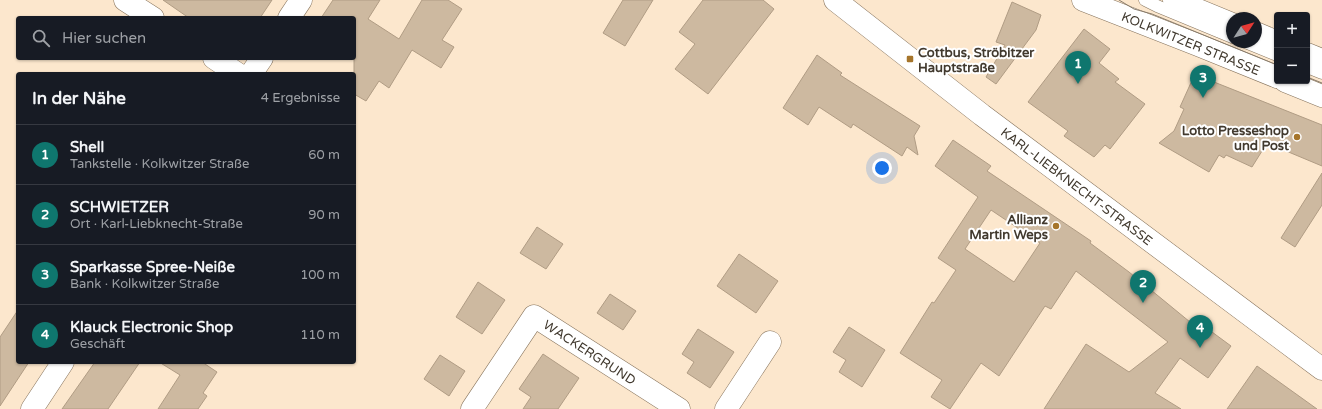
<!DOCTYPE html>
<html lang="de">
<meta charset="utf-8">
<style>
:root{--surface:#171b24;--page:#20242c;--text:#f1f3f6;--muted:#9ea1a6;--line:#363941;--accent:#0f766e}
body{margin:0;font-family:"Varela Round",sans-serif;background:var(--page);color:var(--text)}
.controls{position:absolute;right:12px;top:12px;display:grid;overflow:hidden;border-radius:4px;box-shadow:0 1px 3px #0004}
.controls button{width:36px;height:36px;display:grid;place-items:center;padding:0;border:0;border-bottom:1px solid var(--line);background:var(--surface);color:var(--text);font:20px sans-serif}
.compass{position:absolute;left:1226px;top:12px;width:36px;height:36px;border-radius:50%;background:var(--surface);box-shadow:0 1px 3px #0004;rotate:54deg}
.you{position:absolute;left:882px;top:168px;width:14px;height:14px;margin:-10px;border:3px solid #fff;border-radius:50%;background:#1a73e8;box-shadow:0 0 0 6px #1a73e833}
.badge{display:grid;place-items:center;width:26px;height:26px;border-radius:50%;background:var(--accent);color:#fff;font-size:13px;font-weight:700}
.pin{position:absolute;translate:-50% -33px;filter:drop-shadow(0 1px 2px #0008)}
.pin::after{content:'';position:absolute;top:21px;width:14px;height:12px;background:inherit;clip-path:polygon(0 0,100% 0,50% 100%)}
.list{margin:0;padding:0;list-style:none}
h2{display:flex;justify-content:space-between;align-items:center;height:52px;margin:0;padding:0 16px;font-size:17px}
h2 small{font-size:13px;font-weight:400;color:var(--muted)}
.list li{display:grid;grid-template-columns:26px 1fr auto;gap:12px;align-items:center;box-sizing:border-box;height:60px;padding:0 16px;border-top:1px solid var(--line)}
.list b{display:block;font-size:15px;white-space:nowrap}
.list p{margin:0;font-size:13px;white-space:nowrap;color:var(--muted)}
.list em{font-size:13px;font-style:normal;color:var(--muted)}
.icon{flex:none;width:22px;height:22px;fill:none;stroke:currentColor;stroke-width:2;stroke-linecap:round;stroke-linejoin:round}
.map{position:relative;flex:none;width:1322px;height:409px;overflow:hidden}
.search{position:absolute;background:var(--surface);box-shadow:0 1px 3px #0004;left:16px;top:16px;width:340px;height:44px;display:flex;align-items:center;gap:10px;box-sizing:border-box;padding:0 14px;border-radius:4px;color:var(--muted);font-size:15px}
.panel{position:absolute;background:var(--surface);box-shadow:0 1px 3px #0004;left:16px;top:72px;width:340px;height:292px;border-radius:4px}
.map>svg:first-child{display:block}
.building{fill:#cdb9a0;stroke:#b09c84;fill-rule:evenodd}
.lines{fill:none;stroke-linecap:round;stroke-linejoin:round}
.service-casing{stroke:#87745d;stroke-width:13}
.minor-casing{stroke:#87745d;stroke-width:23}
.tertiary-casing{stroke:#87745d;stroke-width:23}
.secondary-casing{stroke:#87745d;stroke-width:23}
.service{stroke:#fff;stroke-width:12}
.minor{stroke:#fff;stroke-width:22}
.tertiary{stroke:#fff;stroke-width:22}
.secondary{stroke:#fff;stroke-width:22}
.tram{stroke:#897c6b;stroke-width:1}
.poi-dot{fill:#a6752b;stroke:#fff;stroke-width:1.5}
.labels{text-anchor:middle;stroke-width:4;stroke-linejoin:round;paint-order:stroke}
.street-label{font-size:13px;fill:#41392e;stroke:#fff}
.poi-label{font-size:13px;font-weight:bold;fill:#41392e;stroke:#fff;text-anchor:end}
</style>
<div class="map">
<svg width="1322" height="409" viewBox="0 0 1322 409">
<rect width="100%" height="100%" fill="#fce7cd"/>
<path class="building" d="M163,0H272L260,18H189Z
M333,0H380L368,19L399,39L422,0H448L462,9L442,40L454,47L441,68L412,50L389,88L379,81L366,101L354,94V18H321Z
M623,0H653L625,46L603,33Z
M703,0H763L774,9L708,94L675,69L695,44L679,32Z
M1012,2L1041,15L1036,30L996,84L986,77L1005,45L996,42Z
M1084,29L1110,49L1099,63L1119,79L1115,82L1145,104L1110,149L1105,145L1094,157L1064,136L1068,131L1028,102Z
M817,55L842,73L840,75L920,126L914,136L918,155L907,147L902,156L853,124L851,128L819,107L808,125L783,108Z
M1194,76L1208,82L1209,80L1322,125V166L1267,143L1252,167L1226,155L1224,158L1219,155L1209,172L1159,143L1174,131L1184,109L1180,107Z
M953,140L991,166L987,171L1091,241L1090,243L1129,272L1190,322L1193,318L1231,346L1208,378L1180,358L1155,393L1181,409H1044L1086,344L1129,372L1168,342L1076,271L1051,309L1045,306L999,376L981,363L950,409L931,397L942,380L900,353L932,302L934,303L956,270L938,258L978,197L935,166ZM991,210L1040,243L1014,282L965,249Z
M1322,173V205L1295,247L1281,238Z
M537,227L563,244L546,269L520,253Z
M739,254L778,281L756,313L717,286Z
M478,282L505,300L482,334L456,317Z
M610,294L636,311L623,330L597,313Z
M18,310V362H29L0,406V337Z
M849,327L885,350L862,387L839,372L846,360L833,352Z
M698,329L734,352L710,388L687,373L694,362L682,354Z
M543,354L579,378L558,409H523L531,397L519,389Z
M440,355L465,371L449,396L424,379Z
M95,362H140L108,409H62Z
M159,362H202L217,372L203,393L207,396L198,409H158L180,375Z
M1257,366L1317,409H1227Z"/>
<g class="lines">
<defs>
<path id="service" d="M1145,0L1157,6L1232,37
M1245,42L1277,55
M1307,67L1322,73"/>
<path id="minor" d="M125,0L153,18
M1083,0L1198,45L1277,77
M1174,0L1232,24
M1256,33L1277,42
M1307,54L1322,60
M214,58L238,74
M1285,81L1322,96
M472,409L534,316L679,409
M726,409L770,342"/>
<path id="tertiary" d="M289,18L301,0
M251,74L262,58
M32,409L63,362"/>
<path id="secondary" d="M835,0L982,115L1322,369"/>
</defs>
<use href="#service" class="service-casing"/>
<use href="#minor" class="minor-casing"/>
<use href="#tertiary" class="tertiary-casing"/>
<use href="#secondary" class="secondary-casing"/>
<use href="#service" class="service"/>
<use href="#minor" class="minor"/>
<use href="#tertiary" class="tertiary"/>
<use href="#secondary" class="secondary"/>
<path class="tram" d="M1119,0L1134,9L1152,14L1277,65
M1307,77L1322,83"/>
</g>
<g class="poi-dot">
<rect x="906" y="55" width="8" height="8" rx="2"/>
<circle cx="1297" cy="137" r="4"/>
<circle cx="1056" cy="226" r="4"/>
</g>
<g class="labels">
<g class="street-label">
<text transform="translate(1191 43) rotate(22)" y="5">KOLKWITZER STRASSE</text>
<text transform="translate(1077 186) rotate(37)" y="5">KARL-LIEBKNECHT-STRASSE</text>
<text transform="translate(590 352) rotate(33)" y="5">WACKERGRUND</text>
</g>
<g class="poi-label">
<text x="918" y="57" text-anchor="start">Cottbus, Ströbitzer<tspan x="918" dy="15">Hauptstraße</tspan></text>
<text x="1289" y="135">Lotto Presseshop<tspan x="1289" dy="15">und Post</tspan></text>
<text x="1048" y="224">Allianz<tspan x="1048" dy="15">Martin Weps</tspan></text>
</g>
</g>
</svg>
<div class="controls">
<button>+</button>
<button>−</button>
</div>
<svg class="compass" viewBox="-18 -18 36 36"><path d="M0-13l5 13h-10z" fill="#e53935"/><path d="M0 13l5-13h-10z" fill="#9ea1a6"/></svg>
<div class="you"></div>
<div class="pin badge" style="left:1078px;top:84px">1</div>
<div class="pin badge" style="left:1143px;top:303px">2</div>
<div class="pin badge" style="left:1203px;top:98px">3</div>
<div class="pin badge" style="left:1200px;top:348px">4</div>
<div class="search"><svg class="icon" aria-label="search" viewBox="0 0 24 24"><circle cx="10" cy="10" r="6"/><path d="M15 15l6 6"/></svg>Hier suchen</div>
<section class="panel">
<h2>In der Nähe<small>4 Ergebnisse</small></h2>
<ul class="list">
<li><span class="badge">1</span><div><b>Shell</b><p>Tankstelle · Kolkwitzer Straße</p></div><em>60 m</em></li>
<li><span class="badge">2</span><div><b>SCHWIETZER</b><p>Ort · Karl-Liebknecht-Straße</p></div><em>90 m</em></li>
<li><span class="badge">3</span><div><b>Sparkasse Spree-Neiße</b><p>Bank · Kolkwitzer Straße</p></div><em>100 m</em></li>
<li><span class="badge">4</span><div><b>Klauck Electronic Shop</b><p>Geschäft</p></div><em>110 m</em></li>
</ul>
</section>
</div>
